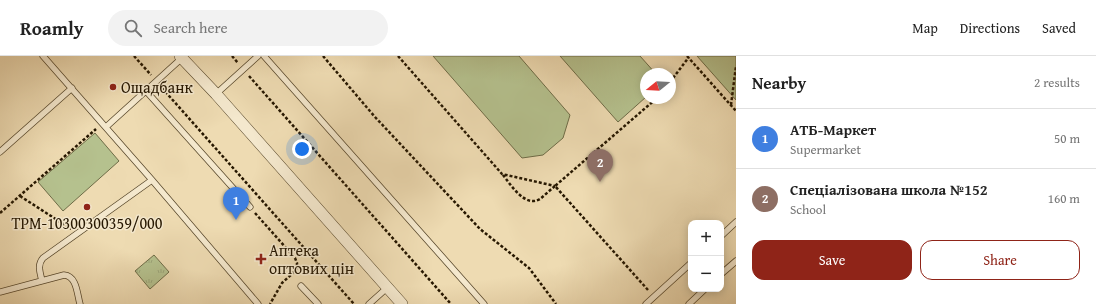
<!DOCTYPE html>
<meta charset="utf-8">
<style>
:root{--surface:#fff;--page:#f2f2f2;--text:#222;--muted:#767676;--line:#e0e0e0;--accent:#8f2418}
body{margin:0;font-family:"Gentium Book Plus",serif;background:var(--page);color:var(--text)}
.controls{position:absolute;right:12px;bottom:12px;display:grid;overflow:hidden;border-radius:8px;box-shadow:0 2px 10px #0003}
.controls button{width:36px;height:36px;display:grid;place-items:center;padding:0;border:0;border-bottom:1px solid var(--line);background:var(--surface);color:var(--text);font:20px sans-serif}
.compass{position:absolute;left:640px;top:12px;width:36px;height:36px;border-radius:50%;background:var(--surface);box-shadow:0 2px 10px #0003;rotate:252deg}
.you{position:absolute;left:302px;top:93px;width:14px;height:14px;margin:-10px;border:3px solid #fff;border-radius:50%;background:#1a73e8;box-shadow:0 0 0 6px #1a73e833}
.badge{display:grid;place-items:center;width:26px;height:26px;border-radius:50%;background:var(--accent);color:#fff;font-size:13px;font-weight:700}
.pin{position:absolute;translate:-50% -33px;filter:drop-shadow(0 1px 2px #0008)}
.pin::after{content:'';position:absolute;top:21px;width:14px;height:12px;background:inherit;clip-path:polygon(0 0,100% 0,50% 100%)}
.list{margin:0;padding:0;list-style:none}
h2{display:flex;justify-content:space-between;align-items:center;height:52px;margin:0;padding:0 16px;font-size:17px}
h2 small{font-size:13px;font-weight:400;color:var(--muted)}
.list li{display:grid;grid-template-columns:26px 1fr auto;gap:12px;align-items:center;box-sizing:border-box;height:60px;padding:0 16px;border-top:1px solid var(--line)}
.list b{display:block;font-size:15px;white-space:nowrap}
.list p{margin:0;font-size:13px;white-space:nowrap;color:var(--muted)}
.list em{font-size:13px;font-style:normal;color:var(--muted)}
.actions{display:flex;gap:8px;padding:12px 16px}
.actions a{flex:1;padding:9px 0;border:1px solid var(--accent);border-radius:12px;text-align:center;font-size:14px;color:var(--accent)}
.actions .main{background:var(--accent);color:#fff}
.icon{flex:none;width:22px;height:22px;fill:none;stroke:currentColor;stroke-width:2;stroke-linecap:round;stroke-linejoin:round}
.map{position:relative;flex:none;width:736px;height:248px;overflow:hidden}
header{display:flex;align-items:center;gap:24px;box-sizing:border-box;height:56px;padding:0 20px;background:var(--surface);border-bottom:1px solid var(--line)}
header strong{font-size:19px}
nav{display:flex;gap:22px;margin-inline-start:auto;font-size:14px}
.search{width:280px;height:36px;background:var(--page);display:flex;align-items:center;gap:10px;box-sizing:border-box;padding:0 14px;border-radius:22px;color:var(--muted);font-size:15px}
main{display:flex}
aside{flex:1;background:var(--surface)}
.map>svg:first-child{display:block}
.grass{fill:url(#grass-tufts);stroke:#6e6c47}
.pitch{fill:#b5c18e;stroke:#6e6c47}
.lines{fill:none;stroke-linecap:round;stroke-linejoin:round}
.service-casing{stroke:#58482c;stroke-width:7}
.minor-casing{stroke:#58482c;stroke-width:12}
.path{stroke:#261700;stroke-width:2.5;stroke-dasharray:3 2;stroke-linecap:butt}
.service{stroke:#f4e8cd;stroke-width:5.5}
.minor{stroke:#f4e8cd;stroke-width:11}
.poi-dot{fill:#8f2418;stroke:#f4e8cd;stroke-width:1.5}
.labels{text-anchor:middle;stroke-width:3;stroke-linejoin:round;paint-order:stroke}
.poi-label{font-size:16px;fill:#261700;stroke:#f4e8cd;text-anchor:start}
</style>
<header>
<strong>Roamly</strong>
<div class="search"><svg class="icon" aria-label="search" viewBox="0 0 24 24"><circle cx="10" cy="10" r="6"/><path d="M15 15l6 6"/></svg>Search here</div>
<nav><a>Map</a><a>Directions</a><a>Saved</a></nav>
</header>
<main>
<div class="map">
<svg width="736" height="248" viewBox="0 0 736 248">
<defs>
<pattern id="grass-tufts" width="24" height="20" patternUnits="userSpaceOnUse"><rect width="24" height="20" fill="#b5c18e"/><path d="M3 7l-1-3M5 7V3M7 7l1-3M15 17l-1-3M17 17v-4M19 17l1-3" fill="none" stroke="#9ca579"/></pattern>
</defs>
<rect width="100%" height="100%" fill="#eedbb2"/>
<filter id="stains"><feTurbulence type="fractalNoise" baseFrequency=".005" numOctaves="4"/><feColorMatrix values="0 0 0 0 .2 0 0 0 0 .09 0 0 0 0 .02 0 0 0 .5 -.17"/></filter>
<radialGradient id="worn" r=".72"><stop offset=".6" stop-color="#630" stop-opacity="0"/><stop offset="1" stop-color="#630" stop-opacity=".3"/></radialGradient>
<path class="grass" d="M154,199L169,216L150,233L135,215Z"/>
<path class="pitch" d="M433,0H519L570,59L563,82L543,99L522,102Z
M560,0H640L656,18H646V41L618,66Z
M697,0H736V44Z
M95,77L119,105L63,155L38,126Z"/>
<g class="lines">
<defs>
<path id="service" d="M43,0L152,124L258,248
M264,0L484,248
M146,35L250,151
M216,38L258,0
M106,71L182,2
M0,96L72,32
M721,180L736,166
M721,218L736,205
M42,225C40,216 37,209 43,202L152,124
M301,230L318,248
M0,236L64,219C77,220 77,238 80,248
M369,248L388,231
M646,248L691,207
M689,248L705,233"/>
<path id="minor" d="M180,0L216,38L402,248"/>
</defs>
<use href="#service" class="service-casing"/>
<use href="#minor" class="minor-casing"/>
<path class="path" d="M134,0L151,19
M232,0L238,7
M323,0L375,61L480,173L529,212L556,248
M398,0L502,118L555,130
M687,0L736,55
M249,20L451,248
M670,26L689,1
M162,32L354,248
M731,49L736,10
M503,119C511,129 525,152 540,143C545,139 550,134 555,130
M20,140L71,173
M0,157L96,73
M255,157L295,202L297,207V212L294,216L282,227L270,248
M648,234L555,130L657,42"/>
<use href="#service" class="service"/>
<use href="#minor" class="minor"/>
</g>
<g class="poi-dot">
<circle cx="113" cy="31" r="4"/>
<circle cx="87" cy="151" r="4"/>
<path d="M259 197h4v4h4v4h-4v4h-4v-4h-4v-4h4z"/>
</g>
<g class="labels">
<g class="poi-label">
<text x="121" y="37">Ощадбанк</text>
<text x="87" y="173" text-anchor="middle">ТРМ-10300300359/000</text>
<text x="269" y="200">Аптека<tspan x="269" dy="18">оптових цін</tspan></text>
</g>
</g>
<rect width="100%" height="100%" filter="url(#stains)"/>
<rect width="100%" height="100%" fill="url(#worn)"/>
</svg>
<div class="controls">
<button>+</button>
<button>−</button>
</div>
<svg class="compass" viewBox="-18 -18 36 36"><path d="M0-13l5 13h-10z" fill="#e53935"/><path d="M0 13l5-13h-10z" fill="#767676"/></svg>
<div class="you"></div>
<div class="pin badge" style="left:236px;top:164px;background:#3f7fe0">1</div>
<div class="pin badge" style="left:600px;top:126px;background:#8d6e63">2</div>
</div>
<aside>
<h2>Nearby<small>2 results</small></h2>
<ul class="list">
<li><span class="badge" style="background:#3f7fe0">1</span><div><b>АТБ-Маркет</b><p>Supermarket</p></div><em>50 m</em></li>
<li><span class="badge" style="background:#8d6e63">2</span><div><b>Спеціалізована школа №152</b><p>School</p></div><em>160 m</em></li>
</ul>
<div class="actions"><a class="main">Save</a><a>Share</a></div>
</aside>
</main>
